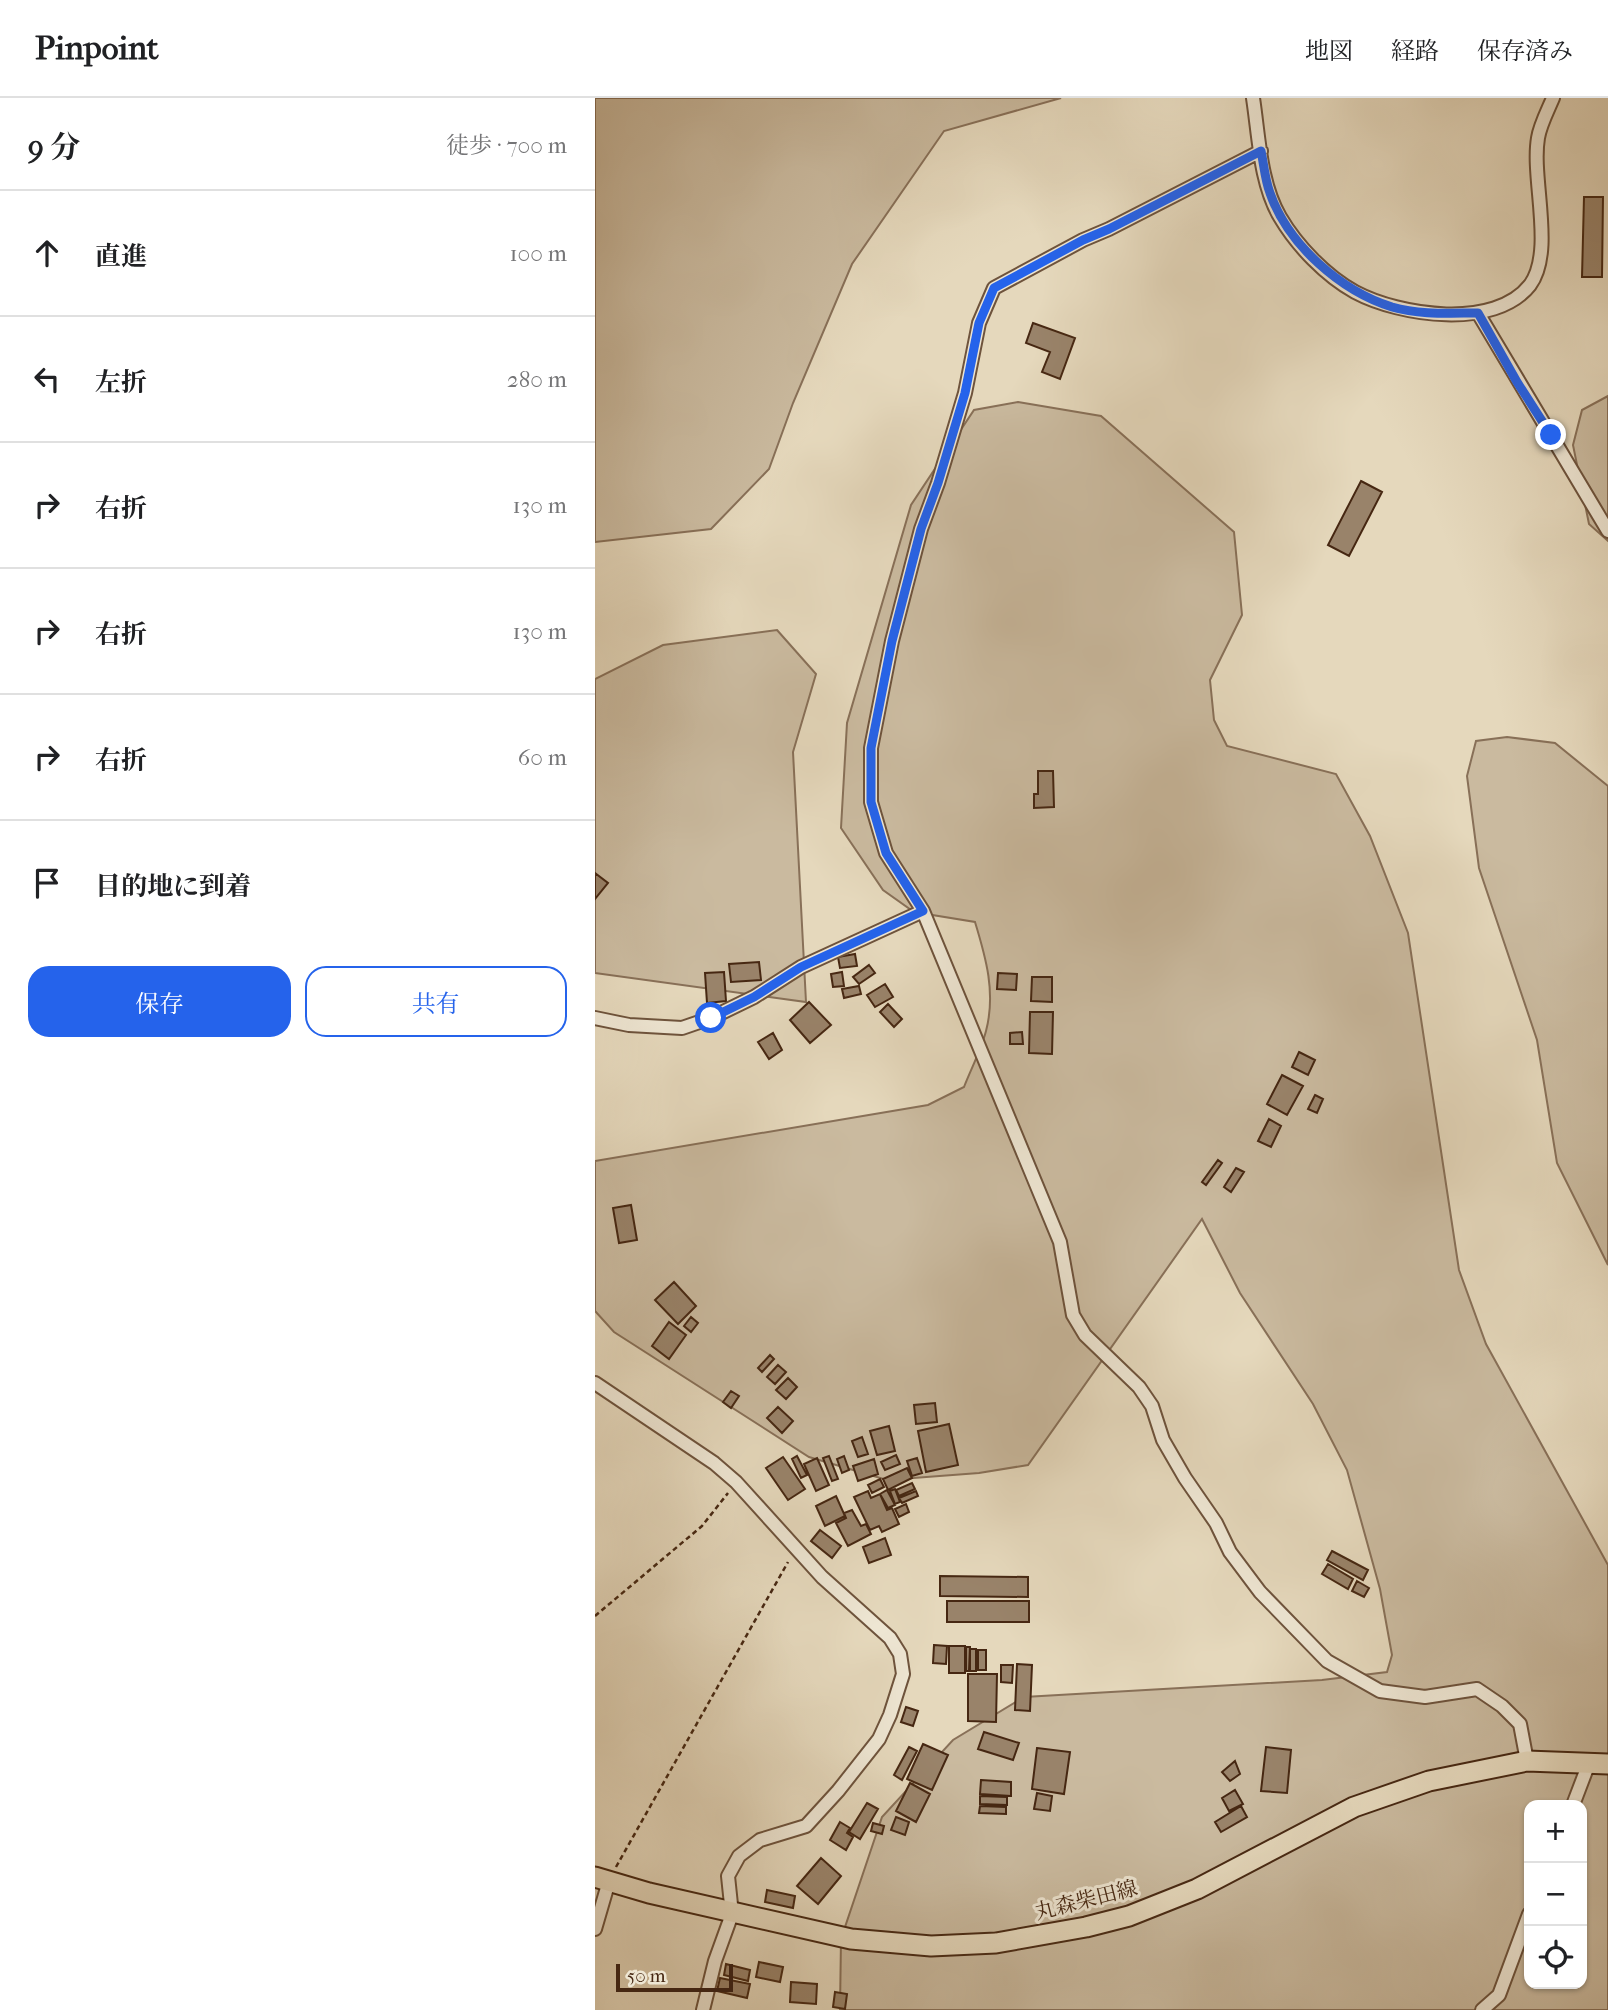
<!DOCTYPE html>
<html lang="ja">
<meta charset="utf-8">
<style>
:root{--surface:#fff;--page:#f6f6f6;--text:#202124;--muted:#757577;--line:#e0e0e0;--accent:#2563eb}
body{margin:0;font-family:"IM FELL French Canon","Noto Serif JP",serif;background:var(--page);color:var(--text)}
.controls{position:absolute;right:21px;bottom:21px;display:grid;overflow:hidden;border-radius:14px;box-shadow:0 2px 5px #0004}
.controls button{width:63px;height:63px;display:grid;place-items:center;padding:0;border:0;border-bottom:2px solid var(--line);background:var(--surface);color:var(--text);font:35px sans-serif}
.scale{position:absolute;left:21px;bottom:18px;width:117px;box-sizing:border-box;padding-left:7px;border:4px solid #462712;border-top:0;font-size:19px;line-height:24px;white-space:nowrap;color:#462712;-webkit-text-stroke:5px #eee6d3;paint-order:stroke}
.stop{position:absolute;width:21px;height:21px;margin:-16px;border:5px solid #2563eb;border-radius:50%;background:#fff}
.stop.end{background:#2563eb;border-color:#fff;box-shadow:0 2px 7px #0008}
.list{margin:0;padding:0;list-style:none}
h2{display:flex;justify-content:space-between;align-items:center;height:91px;margin:0;padding:0 28px;font-size:30px}
h2 small{font-size:23px;font-weight:400;color:var(--muted)}
.list li{display:grid;grid-template-columns:46px 1fr auto;gap:21px;align-items:center;box-sizing:border-box;height:126px;padding:0 28px;border-top:2px solid var(--line)}
.list b{display:block;font-size:26px;white-space:nowrap}
.list em{font-size:23px;font-style:normal;color:var(--muted)}
.actions{display:flex;gap:14px;padding:21px 28px}
.actions a{flex:1;padding:16px 0;border:2px solid var(--accent);border-radius:21px;text-align:center;font-size:24px;color:var(--accent)}
.actions .main{background:var(--accent);color:#fff}
.icon{flex:none;width:38px;height:38px;fill:none;stroke:currentColor;stroke-width:2;stroke-linecap:round;stroke-linejoin:round}
.map{position:relative;flex:none;width:1013px;height:1912px;overflow:hidden}
header{display:flex;align-items:center;gap:42px;box-sizing:border-box;height:98px;padding:0 35px;background:var(--surface);border-bottom:2px solid var(--line)}
header strong{font-size:33px}
nav{display:flex;gap:38px;margin-inline-start:auto;font-size:24px}
main{display:flex}
aside{flex:1;background:var(--surface)}
.map>svg:first-child{display:block}
.green{fill:#caba9f;stroke:#887058;stroke-width:2;fill-rule:evenodd}
.building{fill:#99836a;stroke:#462712;stroke-width:2}
.lines{fill:none;stroke-linecap:round;stroke-linejoin:round}
.minor-casing{stroke:#6e533c;stroke-width:16}
.primary-casing{stroke:#462712;stroke-width:23}
.path{stroke:#462712;stroke-width:2.5;stroke-dasharray:5 3.5;stroke-linecap:butt}
.minor{stroke:#eee6d3;stroke-width:12}
.primary{stroke:#e5d8bc;stroke-width:19}
.route{stroke:#2563eb;stroke-width:9}
.labels{text-anchor:middle;stroke-width:6;stroke-linejoin:round;paint-order:stroke}
.street-label{font-size:21px;fill:#462712;stroke:#eee6d3}
</style>
<header>
<strong>Pinpoint</strong>
<nav><a>地図</a><a>経路</a><a>保存済み</a></nav>
</header>
<main>
<aside>
<h2>9 分<small>徒歩 · 700 m</small></h2>
<ul class="list">
<li><svg class="icon" aria-label="ahead" viewBox="0 0 24 24"><path d="M12 20V5M6 11l6-6 6 6"/></svg><div><b>直進</b></div><em>100 m</em></li>
<li><svg class="icon" aria-label="left" viewBox="0 0 24 24"><path d="M17 20v-9H6M10 6l-5 5 5 5"/></svg><div><b>左折</b></div><em>280 m</em></li>
<li><svg class="icon" aria-label="right" viewBox="0 0 24 24"><path d="M7 20v-9h11M14 6l5 5-5 5"/></svg><div><b>右折</b></div><em>130 m</em></li>
<li><svg class="icon" aria-label="right" viewBox="0 0 24 24"><path d="M7 20v-9h11M14 6l5 5-5 5"/></svg><div><b>右折</b></div><em>130 m</em></li>
<li><svg class="icon" aria-label="right" viewBox="0 0 24 24"><path d="M7 20v-9h11M14 6l5 5-5 5"/></svg><div><b>右折</b></div><em>60 m</em></li>
<li><svg class="icon" aria-label="arrive" viewBox="0 0 24 24"><path d="M6 21V4h12l-3 4 3 4H6"/></svg><div><b>目的地に到着</b></div></li>
</ul>
<div class="actions"><a class="main">保存</a><a>共有</a></div>
</aside>
<div class="map">
<svg width="1013" height="1912" viewBox="0 0 1013 1912">
<rect width="100%" height="100%" fill="#e5d8bc"/>
<filter id="stains"><feTurbulence type="fractalNoise" baseFrequency=".00286" numOctaves="4"/><feColorMatrix values="0 0 0 0 .2 0 0 0 0 .09 0 0 0 0 .02 0 0 0 .5 -.17"/></filter>
<radialGradient id="worn" r=".72"><stop offset=".6" stop-color="#630" stop-opacity="0"/><stop offset="1" stop-color="#630" stop-opacity=".3"/></radialGradient>
<path class="green" d="M0,0H466L349,33L257,166L198,305L174,371L116,431L0,444Z
M1013,298V443L994,426L978,347L987,312Z
M423,304L506,318L639,434L647,517L615,582L619,622L632,648L741,676L775,738L813,835L864,1172L891,1246L1013,1467V1912H245L246,1841L287,1719L358,1642L429,1599L727,1582L792,1574L797,1557L785,1491L752,1372L718,1306L645,1195L607,1121L433,1367L384,1375L292,1382L214,1359L19,1234L0,1213V1063L333,1007L369,989C376,971 386,952 391,933C401,895 391,860 380,824L319,814L288,792L246,730L252,625L316,407L379,312ZM934,1707H987V1886H934Z
M182,532L221,576L198,654L211,904L0,875V581L68,547Z
M912,639L960,645L1013,688V1167L962,1065L942,942L884,770L872,678L881,643Z"/>
<path class="building" d="M989,99H1008L1007,179H987Z
M438,225L480,240L465,281L447,274L455,254L431,245Z
M766,383L787,394L754,458L733,447Z
M443,673H458L459,709L439,710V696H443Z
M0,775L13,785L0,801Z
M260,856L262,868L245,870L243,859Z
M164,864L166,882L136,884L134,866Z
M274,867L280,875L264,886L258,879Z
M129,874L131,903L112,905L110,875Z
M247,874L249,888L238,889L236,876Z
M403,875L422,876L421,892L402,891Z
M437,879H457V904L436,903Z
M290,886L298,899L280,909L272,897Z
M264,888L266,896L249,900L247,891Z
M214,904L236,927L215,945L195,922Z
M293,906L307,921L299,929L285,914Z
M435,914H458L457,956L434,955Z
M427,934L428,946H415V935Z
M178,935L187,952L174,961L163,944Z
M704,954L720,962L713,977L697,969Z
M687,977L708,988L692,1017L672,1006Z
M720,997L728,1001L722,1015L713,1011Z
M674,1021L686,1028L676,1049L663,1043Z
M623,1062L627,1065L611,1087L607,1084Z
M641,1070L649,1074L636,1094L629,1089Z
M36,1107L42,1142L24,1145L18,1110Z
M79,1184L101,1208L83,1226L60,1202Z
M96,1219L103,1225L96,1234L89,1228Z
M74,1224L91,1237L74,1261L57,1248Z
M175,1257L179,1261L167,1274L163,1270Z
M183,1267L191,1274L180,1286L172,1279Z
M193,1280L202,1289L191,1301L181,1292Z
M136,1293L144,1298L136,1310L128,1304Z
M340,1305L342,1324L321,1326L319,1307Z
M183,1309L198,1323L187,1335L172,1320Z
M354,1326L363,1367L331,1374L323,1333Z
M294,1328L300,1353L282,1357L275,1333Z
M267,1339L273,1356L263,1359L257,1343Z
M301,1357L305,1366L290,1372L286,1364Z
M202,1358L212,1377L206,1380L197,1361Z
M234,1358L243,1381L237,1383L228,1360Z
M249,1358L254,1372L247,1375L242,1361Z
M188,1359L210,1391L193,1402L171,1370Z
M222,1360L234,1387L221,1393L209,1366Z
M322,1360L327,1375L317,1378L312,1363Z
M279,1361L283,1376L263,1383L258,1368Z
M312,1370L317,1380L293,1392L288,1381Z
M285,1381L289,1389L277,1395L273,1387Z
M317,1385L320,1391L304,1398L301,1392Z
M300,1391L305,1404L300,1406L295,1393Z
M292,1392L300,1407L293,1410L285,1396Z
M273,1393L276,1400L285,1396L292,1412L297,1410L304,1426L287,1434L284,1428L275,1432L259,1399Z
M321,1393L323,1398L307,1405L304,1400Z
M241,1398L250,1418L230,1428L221,1408Z
M311,1406L314,1414L304,1419L300,1411Z
M257,1412L266,1428L271,1426L276,1436L253,1448L241,1425L251,1420L249,1415Z
M225,1432L246,1448L237,1460L216,1443Z
M290,1440L296,1457L274,1465L268,1449Z
M737,1453L773,1472L768,1482L732,1462Z
M733,1466L758,1481L753,1491L727,1476Z
M345,1478L433,1479V1499L345,1498Z
M762,1483L774,1490L769,1499L757,1493Z
M352,1503H434V1524H352Z
M339,1547L352,1548L351,1566L338,1565Z
M354,1548H370V1575H354Z
M371,1549H375L374,1573H371Z
M375,1551H381V1573H375Z
M383,1552H391V1572H383Z
M422,1566L437,1567L435,1613L420,1612Z
M406,1567H418L417,1585L406,1584Z
M373,1576H402L401,1624L373,1623Z
M311,1609L323,1613L318,1628L306,1624Z
M389,1634L424,1645L418,1662L383,1651Z
M328,1646L353,1657L337,1692L312,1681Z
M314,1649L322,1653L307,1682L299,1677Z
M671,1649L696,1652L692,1695L666,1693Z
M442,1650L475,1654L469,1696L437,1691Z
M640,1663L645,1676L635,1683L627,1674Z
M386,1682L416,1684V1698L385,1696Z
M315,1685L335,1696L321,1724L301,1713Z
M640,1692L648,1706L634,1713L627,1700Z
M442,1695L457,1698L455,1713L439,1711Z
M385,1698L412,1699V1707L385,1706Z
M272,1705L283,1711L265,1741L254,1734Z
M385,1708L411,1709V1716L384,1715Z
M646,1708L652,1719L626,1734L620,1724Z
M301,1719L314,1724L310,1737L296,1732Z
M245,1724L255,1730L252,1735L258,1739L251,1752L235,1742Z
M278,1725L289,1728L287,1736L276,1733Z
M226,1760L246,1778L223,1806L202,1788Z
M172,1792L200,1798L198,1810L170,1804Z
M164,1864L188,1869L185,1884L161,1879Z
M131,1866L155,1872L153,1883L129,1877Z
M125,1880L155,1886L152,1900L122,1893Z
M196,1884L222,1886L221,1906L195,1904Z
M240,1894L252,1896L250,1911L238,1909Z"/>
<g class="lines">
<defs>
<path id="minor" d="M658,0C664,39 665,85 685,119C702,148 731,178 760,194C805,218 900,232 935,187C960,153 936,81 943,40C945,27 953,12 958,0
M666,53L514,131L488,142L399,190L384,225L370,295L343,385L326,431L297,543L276,650V704L291,755L328,813L465,1144L478,1217L490,1237L544,1289L557,1308L568,1342L590,1380L621,1425L635,1454L665,1494L732,1563L785,1593L830,1599L882,1591L907,1608L925,1626L932,1663
M883,215L1013,433
M0,920L34,927L87,930L116,920L159,899L206,869L328,813
M0,1285L119,1365L141,1384L227,1479L295,1540L305,1556L308,1576L295,1617L284,1641L243,1693L211,1728L165,1742L144,1758L133,1778L137,1816L120,1863L108,1912
M978,1707L994,1665
M0,1831L14,1783
M887,1912L904,1897L934,1816"/>
<path id="primary" d="M0,1779L54,1795L256,1841L336,1848L401,1845L491,1829L534,1818L602,1791L759,1709L834,1683L932,1663L1013,1666"/>
</defs>
<use href="#minor" class="minor-casing"/>
<use href="#primary" class="primary-casing"/>
<path class="path" d="M0,1518L107,1428L133,1395
M21,1769L193,1464"/>
<use href="#minor" class="minor"/>
<use href="#primary" class="primary"/>
</g>
<g class="lines">
<path class="route" d="M116,920L159,899L206,869L328,813L291,755L276,704V650L297,543L326,431L343,385L370,295L384,225L399,190L488,142L514,131L666,53C669,67 670,82 675,95C693,147 746,193 797,209C825,217 854,215 883,215L922,284L956,337"/>
</g>
<g class="labels">
<g class="street-label">
<text transform="translate(491 1802) rotate(-14)" y="7">丸森柴田線</text>
</g>
</g>
<rect width="100%" height="100%" filter="url(#stains)"/>
<rect width="100%" height="100%" fill="url(#worn)"/>
</svg>
<div class="controls">
<button>+</button>
<button>−</button>
<button><svg class="icon" aria-label="locate" viewBox="0 0 24 24"><circle cx="12" cy="12" r="6"/><path d="M12 2v4M12 18v4M2 12h4M18 12h4"/></svg></button>
</div>
<div class="scale">50 m</div>
<div class="stop" style="left:116px;top:920px"></div>
<div class="stop end" style="left:956px;top:337px"></div>
</div>
</main>
